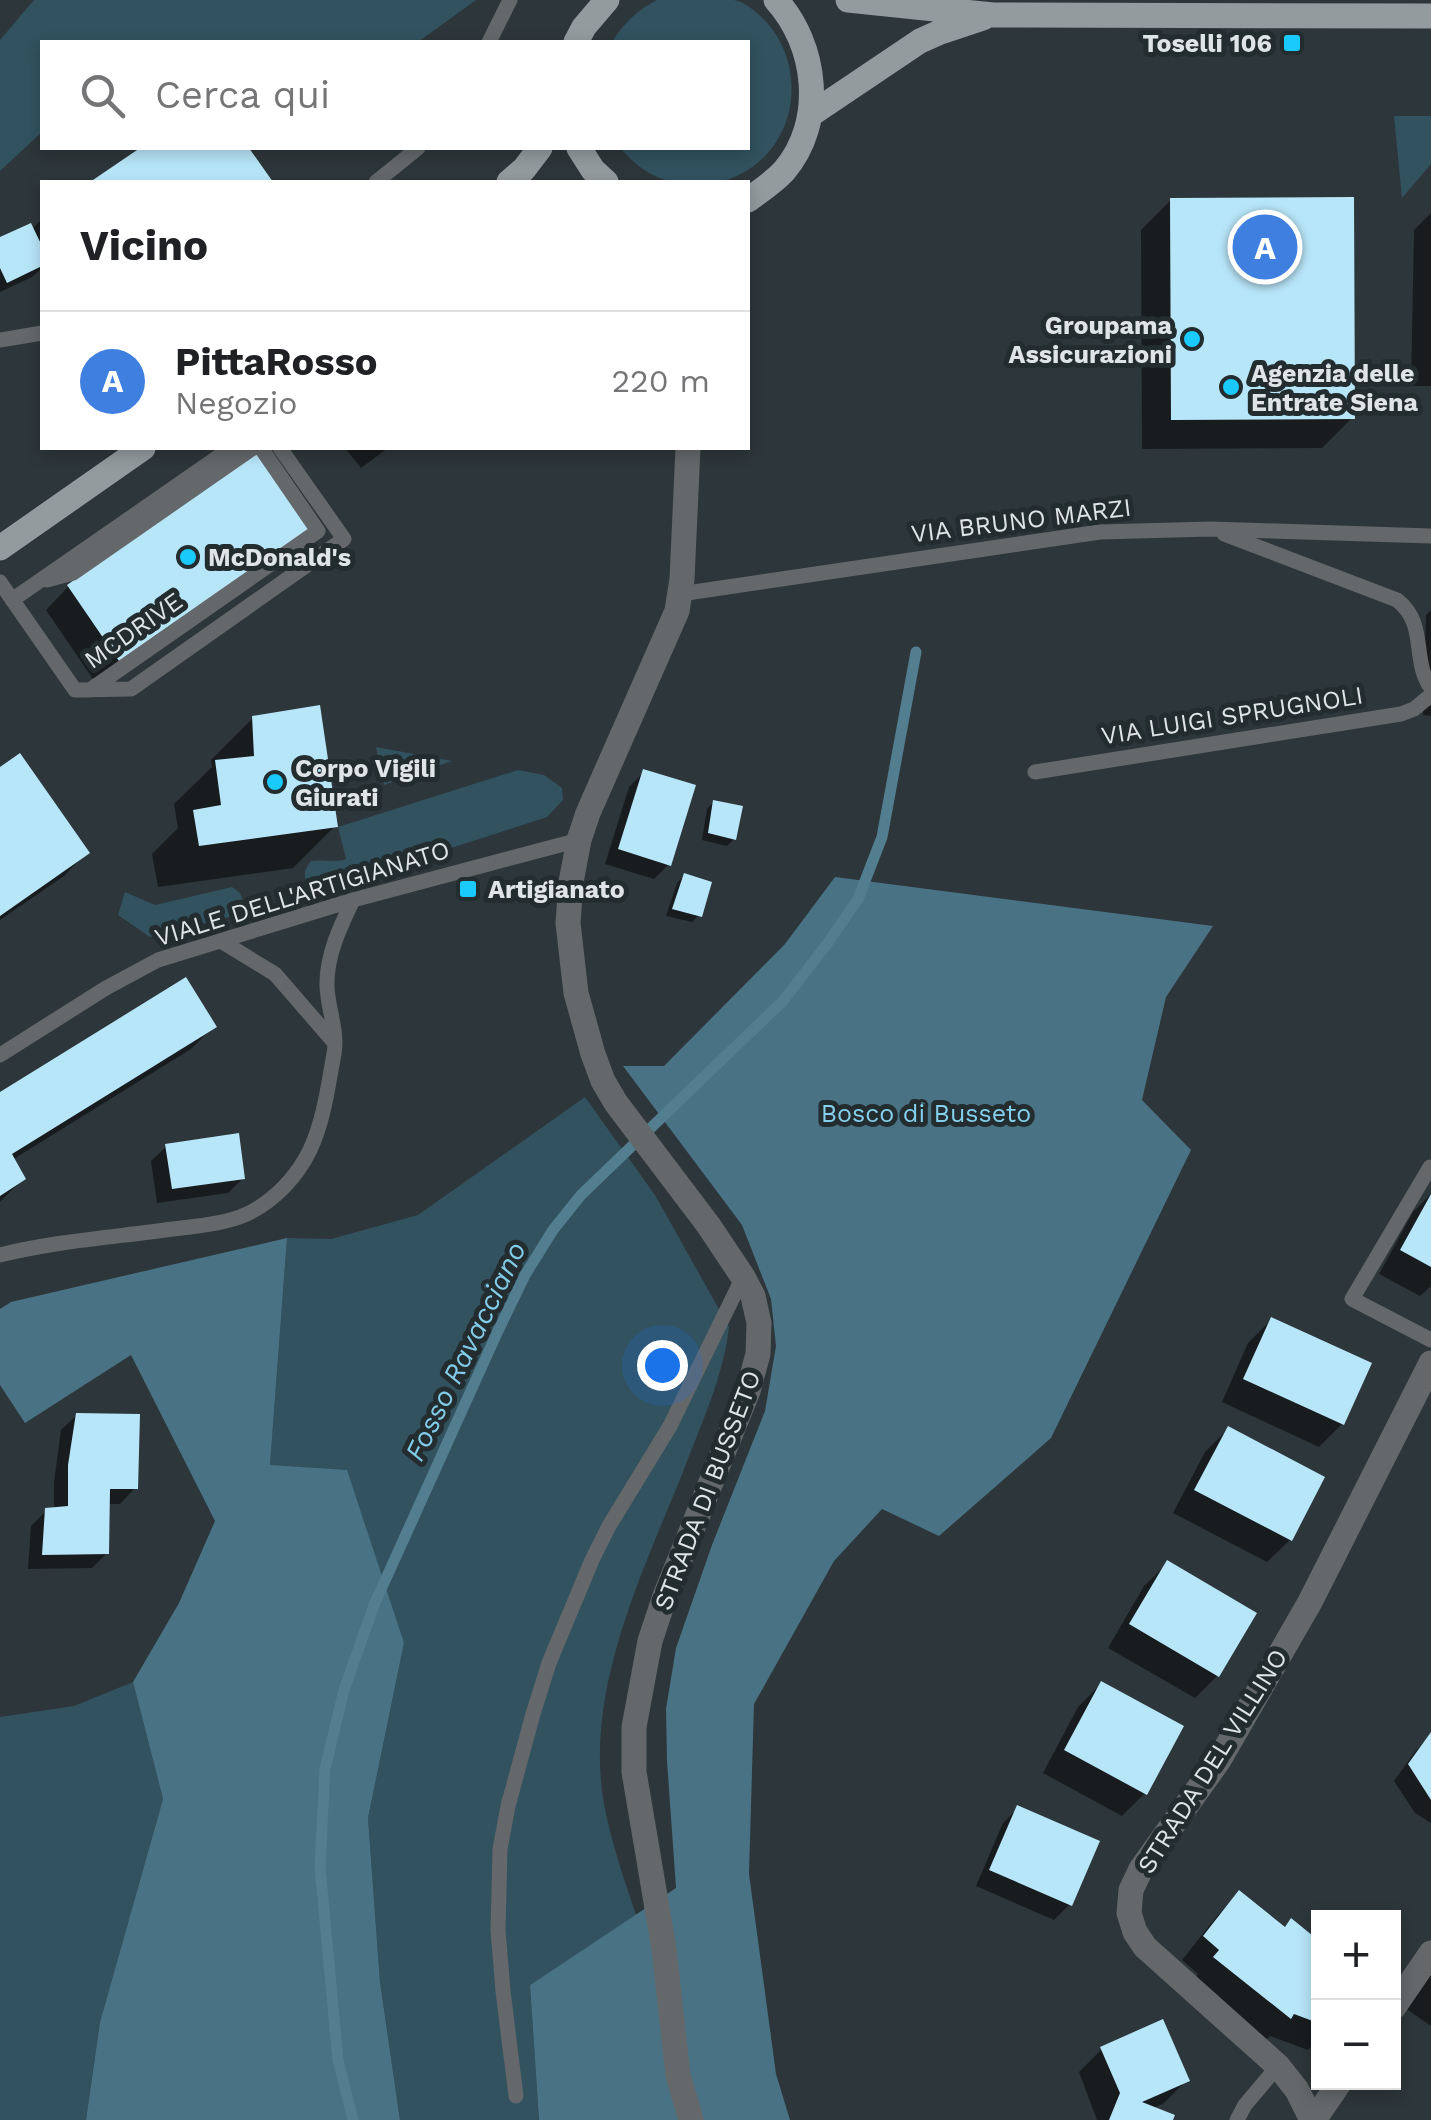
<!DOCTYPE html>
<html lang="it">
<meta charset="utf-8">
<style>
:root{--surface:#fff;--page:#f6f6f6;--text:#202124;--muted:#757577;--line:#e0e0e0;--accent:#1d6d85}
body{margin:0;font-family:"Work Sans",sans-serif;background:var(--page);color:var(--text)}
.controls{position:absolute;right:30px;bottom:30px;display:grid;overflow:hidden;border-radius:0px;box-shadow:0 5px 15px #0003}
.controls button{width:90px;height:90px;display:grid;place-items:center;padding:0;border:0;border-bottom:2px solid var(--line);background:var(--surface);color:var(--text);font:50px sans-serif}
.you{position:absolute;left:662px;top:1365px;width:35px;height:35px;margin:-25px;border:8px solid #fff;border-radius:50%;background:#1a73e8;box-shadow:0 0 0 15px #1a73e833}
.badge{display:grid;place-items:center;width:65px;height:65px;border-radius:50%;background:var(--accent);color:#fff;font-size:32px;font-weight:700}
.pin{position:absolute;translate:-50% -50%;border:5px solid #fff;box-shadow:0 2px 10px #0006}
.list{margin:0;padding:0;list-style:none}
h2{display:flex;justify-content:space-between;align-items:center;height:130px;margin:0;padding:0 40px;font-size:42px}
h2 small{font-size:32px;font-weight:400;color:var(--muted)}
.list li{display:grid;grid-template-columns:65px 1fr auto;gap:30px;align-items:center;box-sizing:border-box;height:140px;padding:0 40px;border-top:2px solid var(--line)}
.list b{display:block;font-size:38px;white-space:nowrap}
.list p{margin:0;font-size:32px;white-space:nowrap;color:var(--muted)}
.list em{font-size:32px;font-style:normal;color:var(--muted)}
.icon{flex:none;width:55px;height:55px;fill:none;stroke:currentColor;stroke-width:2;stroke-linecap:round;stroke-linejoin:round}
.map{position:relative;flex:none;width:1431px;height:2120px;overflow:hidden}
.search{position:absolute;background:var(--surface);box-shadow:0 5px 15px #0003;left:40px;top:40px;width:710px;height:110px;display:flex;align-items:center;gap:25px;box-sizing:border-box;padding:0 35px;border-radius:0px;color:var(--muted);font-size:38px}
.panel{position:absolute;background:var(--surface);box-shadow:0 5px 15px #0003;left:40px;top:180px;width:710px;height:270px;border-radius:0px}
.map>svg:first-child{display:block}
.green{fill:#32525f}
.forest{fill:#497384}
.shadow{fill:#0007}
.lines{fill:none;stroke-linecap:round;stroke-linejoin:round}
.stream{stroke:#527e8f;stroke-width:11}
.building{fill:#b8e6f9}
.lane{stroke:#64686a;stroke-width:15}
.street{stroke:#64686a;stroke-width:25}
.primary{stroke:#939b9f;stroke-width:25}
.poi-dot{fill:#1acafc;stroke:#232c2f;stroke-width:4}
.labels{text-anchor:middle;stroke-width:10;stroke-linejoin:round;paint-order:stroke}
.poi-label{font-size:25px;font-weight:bold;fill:#dfe4e7;stroke:#232c2f;text-anchor:start}
.street-label{font-size:25px;fill:#dfe4e7;stroke:#232c2f}
.park-label{font-size:25px;fill:#85d0ed;stroke:#232c2f}
.water-label{font-size:28px;font-style:italic;fill:#82cce9;stroke:#232c2f}
</style>
<div class="map">
<svg width="1431" height="2120" viewBox="0 0 1431 2120">
<rect width="100%" height="100%" fill="#2d363a"/>
<path class="green" d="M34,0H476L418,42H42V132L0,171V40Z
M657,0C678,0 715,0 734,0C749,3 766,20 775,33C807,82 792,150 737,176C723,183 708,182 692,182C682,182 672,183 662,179C645,173 632,161 620,148H748V42H612C623,24 637,10 657,0Z
M1394,116H1431V164L1402,198Z
M376,747L452,761L384,785Z
M518,770L544,775L562,788L563,800L547,817L322,890C305,885 299,875 311,861C323,859 335,863 346,859L338,827Z
M232,887L240,893L243,900L237,915L150,937L118,915L125,892L155,905Z
M585,1097L655,1195L729,1327C724,1375 700,1427 683,1472C642,1574 584,1691 604,1804C611,1842 624,1878 636,1915L530,1985L539,2120H400L380,1982L368,1818L404,1643L270,1465L287,1238L331,1239L418,1215Z
M133,1682L163,1799L100,2022L86,2120H0V1717L74,1706Z"/>
<path class="forest" d="M835,877L1213,926L1166,997L1142,1100L1191,1150L1051,1438L939,1536L882,1509L834,1561L754,1704L749,1874L776,2074L790,2120H539L530,1985L676,1888L667,1761L666,1709L676,1648L712,1545L765,1411L776,1346L771,1299L742,1225L623,1066H664L785,944Z
M287,1238L270,1465L347,1470L404,1643L368,1818L380,1982L400,2120H86L100,2022L163,1799L133,1682L179,1603L215,1521L131,1355L25,1423L0,1385V1309L11,1302Z"/>
<path class="shadow" d="M145,148H245L270,182H94Z
M1171,200L1352,418L1322,448L1142,449L1141,230Z
M1431,213V386H1411L1414,230Z
M42,219V268L32,277L0,292V240L32,229Z
M345,448H388L361,468Z
M305,529L95,682L46,610L68,587Z
M1431,610V716L1423,715L1426,615Z
M253,718L335,826L293,868L158,887L152,854L178,828L174,804L212,767L211,760Z
M0,770L86,853L64,876L0,920Z
M644,772L669,864L654,879L605,864L629,787Z
M714,802L734,839L727,846L702,840L707,809Z
M684,876L699,915L692,922L666,916L677,883Z
M213,1027L191,1049L12,1160L23,1179L0,1202V1096Z
M167,1146L243,1178L228,1193L157,1203L151,1161Z
M1431,1194V1286L1420,1296L1379,1274L1413,1212Z
M1271,1320L1342,1424L1319,1447L1222,1402L1248,1343Z
M77,1415L135,1488L120,1504H107V1553L92,1568L28,1569L31,1526L46,1511L54,1510V1482L61,1430Z
M1228,1429L1290,1540L1267,1562L1173,1513L1205,1452Z
M1167,1564L1217,1676L1195,1698L1108,1648L1144,1586Z
M1101,1684L1145,1793L1122,1816L1043,1773L1078,1707Z
M1429,1737L1431,1738V1823L1415,1813L1394,1781L1414,1753Z
M1018,1808L1070,1904L1054,1920L976,1886L1003,1823Z
M1239,1893L1284,1929L1292,1922L1318,1943V2039L1308,2050L1270,2036L1266,2040L1192,1981L1198,1974L1182,1960L1217,1916Z
M1431,1970V2026L1405,2008Z
M1102,2049L1187,2080L1164,2103L1152,2109L1170,2120H1097L1079,2072Z"/>
<g class="lines">
<path class="stream" d="M353,2120L338,2060L320,1867L325,1769L344,1690L374,1605L497,1333L525,1275L553,1230L581,1195L783,1001L827,944L858,899L882,837L916,652"/>
</g>
<path class="building" d="M140,148H249L273,182H90Z
M1354,197L1355,419L1171,420L1170,198Z
M31,223L42,246V266L7,283L0,268V237Z
M256,453L309,529L119,661L67,585Z
M320,705L338,827L199,846L193,810L221,805L215,760L254,756L252,716Z
M20,753L90,853L0,916V767Z
M643,769L696,785L671,866L618,849Z
M713,800L743,806L736,840L708,833Z
M684,873L712,882L702,917L672,909Z
M186,977L217,1027L12,1154L26,1179L0,1196V1092Z
M239,1133L245,1179L172,1189L165,1144Z
M1431,1194V1267L1400,1250Z
M1271,1317L1372,1363L1344,1425L1243,1379Z
M76,1413L140,1414L138,1489H110L109,1554L42,1555L45,1508L68,1506V1465Z
M1228,1426L1325,1477L1292,1541L1194,1490Z
M1167,1560L1257,1613L1219,1677L1129,1624Z
M1101,1681L1184,1726L1147,1795L1064,1750Z
M1431,1732V1800L1408,1764Z
M1017,1805L1100,1841L1072,1906L989,1870Z
M1239,1890L1285,1927L1291,1918L1318,1940V2023L1294,2014L1291,2019L1213,1957L1219,1950L1203,1936Z
M1163,2019L1190,2081L1142,2102L1175,2115L1173,2120H1109L1120,2093L1100,2047Z"/>
<g class="lines">
<path class="lane" d="M489,42L510,0
M376,182L418,148
M0,340L42,333
M1224,534L1397,600C1428,624 1411,660 1431,688
M47,580L73,573L253,448
M0,582L75,690L131,689L344,539L280,448
M680,594L1100,532L1211,529L1431,536
M12,600L231,448
M90,690L318,531L261,448
M1035,772L1401,714L1414,709L1431,695
M221,941L275,974L333,1041
M0,1055L106,988L158,960L353,900L579,840
M1430,1167L1352,1299L1431,1340
M0,1255C56,1241 116,1237 173,1229C197,1226 225,1224 247,1214C274,1201 297,1177 310,1150C324,1120 328,1086 334,1054C338,1032 328,1009 327,987C326,956 340,927 353,900
M516,2096L503,1991L498,1930L500,1849L508,1806L533,1714L549,1663L592,1560L609,1526L670,1426L743,1277
M1237,2120L1245,2105L1278,2066"/>
<path class="street" d="M688,448L682,579L677,611L588,813L579,840L571,882L568,923L576,993L593,1054L603,1081L616,1103L709,1226L743,1277L753,1296L759,1323L758,1354L748,1391L665,1596L650,1641L634,1727V1772L664,1949L678,2075L691,2120
M1394,2007L1431,1953
M1312,2120L1297,2090L1278,2066L1145,1947L1135,1932L1129,1913L1131,1890L1141,1869L1219,1760L1310,1602L1431,1363
M1314,2120L1340,2082"/>
<path class="primary" d="M848,0L993,15L1431,16
M576,42L584,27L607,0
M810,115L920,41L938,33L983,18
M579,148L593,170L606,182
M509,182L524,169L540,148
M748,200C760,191 774,182 784,171C826,122 817,45 776,0
M0,548L143,448"/>
</g>
<g class="poi-dot">
<rect x="1282" y="33" width="20" height="20" rx="5"/>
<circle cx="1192" cy="339" r="10"/>
<circle cx="1231" cy="387" r="10"/>
<circle cx="188" cy="557" r="10"/>
<circle cx="275" cy="782" r="10"/>
<rect x="458" y="879" width="20" height="20" rx="5"/>
</g>
<g class="labels">
<g class="poi-label">
<text x="1272" y="52" text-anchor="end">Toselli 106</text>
<text x="1172" y="334" text-anchor="end">Groupama<tspan x="1172" dy="29">Assicurazioni</tspan></text>
<text x="1251" y="382">Agenzia delle<tspan x="1251" dy="29">Entrate Siena</tspan></text>
<text x="208" y="566">McDonald's</text>
<text x="295" y="777">Corpo Vigili<tspan x="295" dy="29">Giurati</tspan></text>
<text x="488" y="898">Artigianato</text>
</g>
<g class="street-label">
<text transform="translate(1021 520) rotate(-7)" y="9">VIA BRUNO MARZI</text>
<text transform="translate(133 630) rotate(-35)" y="9">MCDRIVE</text>
<text transform="translate(1232 715) rotate(-9)" y="9">VIA LUIGI SPRUGNOLI</text>
<text transform="translate(302 893) rotate(-17)" y="9">VIALE DELL'ARTIGIANATO</text>
<text transform="translate(707 1490) rotate(-69)" y="9">STRADA DI BUSSETO</text>
<text transform="translate(1212 1761) rotate(-58)" y="9">STRADA DEL VILLINO</text>
</g>
<g class="park-label">
<text x="926" y="1122">Bosco di Busseto</text>
</g>
<g class="water-label">
<text transform="translate(465 1351) rotate(-64)" y="10">Fosso Ravacciano</text>
</g>
</g>
</svg>
<div class="controls">
<button>+</button>
<button>−</button>
</div>
<div class="you"></div>
<div class="pin badge" style="left:1265px;top:247px;background:#3f7fe0">A</div>
<div class="search"><svg class="icon" aria-label="search" viewBox="0 0 24 24"><circle cx="10" cy="10" r="6"/><path d="M15 15l6 6"/></svg>Cerca qui</div>
<section class="panel">
<h2>Vicino<small></small></h2>
<ul class="list">
<li><span class="badge" style="background:#3f7fe0">A</span><div><b>PittaRosso</b><p>Negozio</p></div><em>220 m</em></li>
</ul>
</section>
</div>
